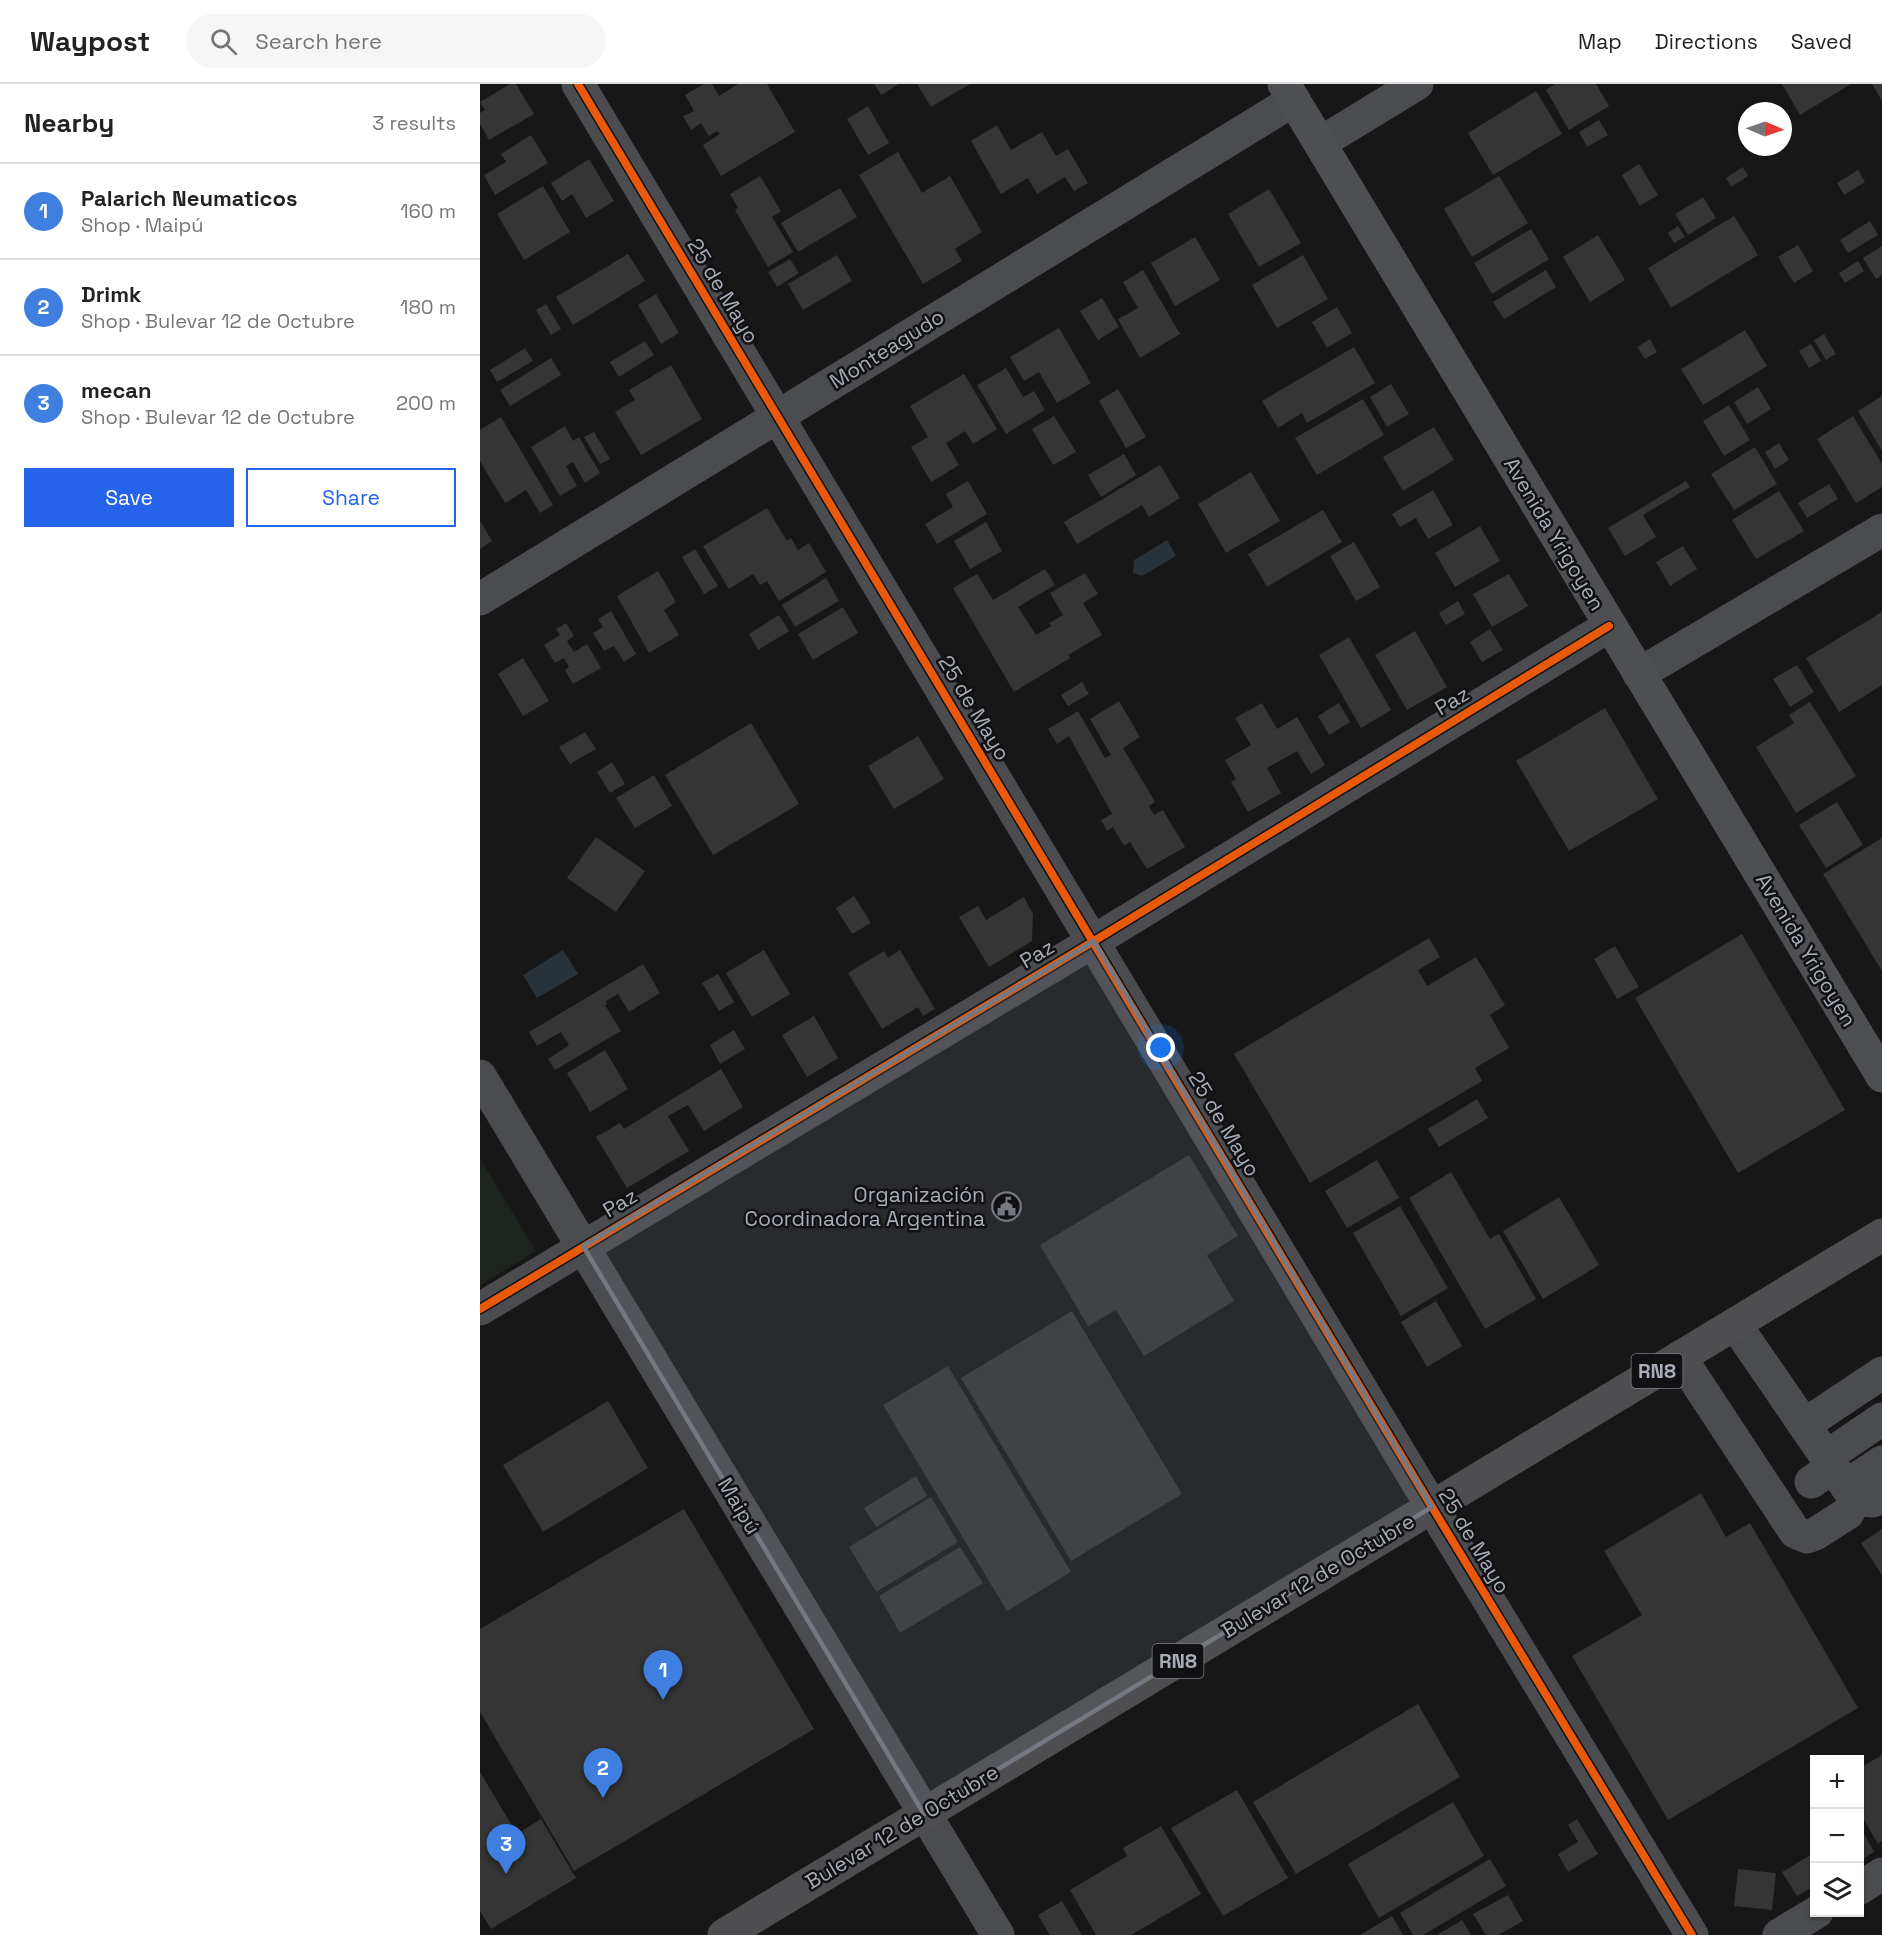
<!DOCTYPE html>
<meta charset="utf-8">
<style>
:root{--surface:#fff;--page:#f6f6f6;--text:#222;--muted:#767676;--line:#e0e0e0;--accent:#2563eb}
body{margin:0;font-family:"Space Grotesk",sans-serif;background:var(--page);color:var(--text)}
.controls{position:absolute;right:18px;bottom:18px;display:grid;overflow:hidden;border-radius:0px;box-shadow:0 2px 4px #0004}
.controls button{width:54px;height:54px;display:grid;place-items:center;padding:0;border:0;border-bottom:2px solid var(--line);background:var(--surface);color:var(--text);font:30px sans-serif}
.compass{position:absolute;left:1258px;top:18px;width:54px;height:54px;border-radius:50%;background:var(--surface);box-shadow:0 2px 4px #0004;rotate:92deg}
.you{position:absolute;left:681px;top:964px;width:21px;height:21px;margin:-15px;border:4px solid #fff;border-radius:50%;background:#1a73e8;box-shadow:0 0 0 9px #1a73e833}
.badge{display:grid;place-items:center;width:39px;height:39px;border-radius:50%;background:var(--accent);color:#fff;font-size:20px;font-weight:700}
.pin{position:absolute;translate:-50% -50px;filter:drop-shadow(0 2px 3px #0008)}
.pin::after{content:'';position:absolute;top:32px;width:21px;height:18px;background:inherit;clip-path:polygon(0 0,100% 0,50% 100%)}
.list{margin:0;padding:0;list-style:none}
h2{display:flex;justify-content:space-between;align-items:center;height:78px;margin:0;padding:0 24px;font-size:26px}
h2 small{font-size:20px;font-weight:400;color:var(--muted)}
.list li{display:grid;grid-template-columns:39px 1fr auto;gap:18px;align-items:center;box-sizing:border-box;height:96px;padding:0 24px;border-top:2px solid var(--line)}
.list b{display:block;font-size:22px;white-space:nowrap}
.list p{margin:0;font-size:20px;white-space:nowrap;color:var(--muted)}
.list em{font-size:20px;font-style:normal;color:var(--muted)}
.actions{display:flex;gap:12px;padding:18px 24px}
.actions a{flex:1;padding:14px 0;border:2px solid var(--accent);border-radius:0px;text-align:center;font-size:21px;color:var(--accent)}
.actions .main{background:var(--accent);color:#fff}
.icon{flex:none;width:33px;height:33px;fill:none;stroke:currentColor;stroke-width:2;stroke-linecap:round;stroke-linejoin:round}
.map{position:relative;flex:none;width:1402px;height:1851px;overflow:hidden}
header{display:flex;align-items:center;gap:36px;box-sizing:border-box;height:84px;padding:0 30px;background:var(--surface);border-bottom:2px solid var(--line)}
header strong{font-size:28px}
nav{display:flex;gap:33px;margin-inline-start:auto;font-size:21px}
.search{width:420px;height:54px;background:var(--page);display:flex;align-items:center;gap:15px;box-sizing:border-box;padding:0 21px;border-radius:33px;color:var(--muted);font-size:22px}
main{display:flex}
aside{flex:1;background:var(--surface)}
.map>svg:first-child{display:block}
.green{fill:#1d241e}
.water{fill:#2a3239}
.building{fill:#353536}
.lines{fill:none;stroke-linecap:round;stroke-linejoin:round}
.minor{stroke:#4b4c50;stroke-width:33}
.major{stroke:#4d4f52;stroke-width:33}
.highway{stroke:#4e4e51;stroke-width:33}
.cycleway-casing{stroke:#111113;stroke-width:11}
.cycleway{stroke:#e8590c;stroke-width:8}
.marked{fill:#757880;fill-opacity:0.2;stroke:#757880;stroke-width:4.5;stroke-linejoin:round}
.labels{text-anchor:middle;stroke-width:5;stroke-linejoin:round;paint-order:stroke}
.shield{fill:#111113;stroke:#7b7e86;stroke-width:1.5}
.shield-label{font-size:20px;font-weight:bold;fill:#a8adb8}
.street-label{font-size:21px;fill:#a8adb8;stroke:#111113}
.poi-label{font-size:21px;fill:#a8adb8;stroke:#111113;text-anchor:end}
</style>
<header>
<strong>Waypost</strong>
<div class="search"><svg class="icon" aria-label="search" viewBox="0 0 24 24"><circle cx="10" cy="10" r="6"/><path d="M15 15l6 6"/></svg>Search here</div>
<nav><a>Map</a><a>Directions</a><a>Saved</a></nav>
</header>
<main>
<aside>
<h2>Nearby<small>3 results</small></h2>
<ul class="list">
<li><span class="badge" style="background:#3f7fe0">1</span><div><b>Palarich Neumaticos</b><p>Shop · Maipú</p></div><em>160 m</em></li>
<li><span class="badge" style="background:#3f7fe0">2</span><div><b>Drimk</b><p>Shop · Bulevar 12 de Octubre</p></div><em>180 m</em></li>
<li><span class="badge" style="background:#3f7fe0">3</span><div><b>mecan</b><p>Shop · Bulevar 12 de Octubre</p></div><em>200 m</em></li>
</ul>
<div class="actions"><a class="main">Save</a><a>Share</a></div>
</aside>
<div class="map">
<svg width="1402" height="1851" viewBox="0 0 1402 1851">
<rect width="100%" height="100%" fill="#171717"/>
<path class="green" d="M0,1074L56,1167L0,1201Z"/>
<path class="water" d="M687,456L696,472L662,492L653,489L654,476Z
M83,866L98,890L57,914L43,891Z"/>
<path class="building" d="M30,0H36L54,30L9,56L0,40V29L5,26L0,18Z
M224,0H232L239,12L258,0H287L315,48L241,92L223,61L240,50L237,47L229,52L221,39L211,46L203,32L214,27L205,11Z
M394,0H419L401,11Z
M437,0H490L451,23Z
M1075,0H1116L1129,22L1089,46L1066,6Z
M1302,0H1371L1320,31Z
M1392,0H1402V17Z
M1056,7L1082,50L1013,91L988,49Z
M388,22L409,59L388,71L367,35Z
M1119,36L1128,51L1107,63L1099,48Z
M517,41L531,66L562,48L576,72L588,65L608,99L594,107L585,93L557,110L548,94L521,110L491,57Z
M51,51L68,79L15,111L4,91L26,78L21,70Z
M418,68L442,109L470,92L502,148L475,165L482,177L443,200L379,91Z
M109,75L134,117L106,134L92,110L82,117L71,99Z
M1159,80L1178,111L1160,122L1142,91Z
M1263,83L1268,92L1251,103L1246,94Z
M1378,86L1385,98L1364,111L1357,99Z
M280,92L301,127L292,133L313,168L288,183L255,126L258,124L250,110Z
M1019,92L1048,139L992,173L964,125Z
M63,102L90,148L44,176L17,130Z
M360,104L377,133L318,168L301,139Z
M789,105L821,159L779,183L748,130Z
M1223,113L1236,134L1208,151L1195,130Z
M1254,132L1278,171L1191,224L1168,184Z
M1390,137L1398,151L1368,169L1360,156Z
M1198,142L1205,153L1194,159L1188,149Z
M1051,145L1069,175L1012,210L994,179Z
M1118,151L1145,196L1110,218L1083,173Z
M715,153L740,196L695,222L671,179Z
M1318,161L1333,187L1314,199L1298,173Z
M1402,162V191L1396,195L1383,174Z
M148,170L165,197L93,241L76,213Z
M357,171L372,197L323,226L308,200Z
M823,171L848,215L797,244L772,201Z
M310,175L319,189L297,203L288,188Z
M1378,177L1384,187L1365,199L1359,189Z
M663,186L700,250L660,274L638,235L658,224L643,198Z
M1066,186L1076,203L1024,235L1013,218Z
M176,210L199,249L181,260L158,221Z
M622,214L639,243L618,256L600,227Z
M66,220L81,245L71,251L56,226Z
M857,223L872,249L847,264L832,238Z
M579,244L611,299L577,319L559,288L544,297L530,273Z
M1265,246L1287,282L1223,321L1201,285Z
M1344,250L1356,270L1346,276L1334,256Z
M1170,255L1177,268L1165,275L1157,263Z
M165,257L174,271L139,293L130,278Z
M1331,260L1341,277L1329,284L1319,267Z
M874,263L895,299L827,339L822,329L798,344L782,317Z
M45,264L53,277L17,298L10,286Z
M71,274L81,291L30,322L20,306Z
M191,281L222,335L161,371L135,328L155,316L149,306Z
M526,284L543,313L554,307L565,326L526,350L497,301Z
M484,290L517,345L493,360L485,347L466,359L479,381L451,398L431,363L448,353L430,322Z
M911,300L929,330L907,343L890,313Z
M1278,303L1291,325L1267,340L1254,318Z
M638,305L666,353L646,364L619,317Z
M1402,312V367L1378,327Z
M883,315L904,351L837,391L815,354Z
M1249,321L1270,356L1244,372L1223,337Z
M574,332L596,368L573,381L552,345Z
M1373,332L1402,380V403L1376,419L1337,355Z
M21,333L73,421L60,429L46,406L25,419L0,377V346Z
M85,342L93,357L99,353L120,389L105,399L93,378L86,382L97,402L80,412L51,363Z
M954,343L974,376L923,407L903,373Z
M114,348L130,375L120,380L104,353Z
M1299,359L1309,376L1295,385L1285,368Z
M1275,363L1297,400L1254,426L1231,390Z
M644,370L656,391L621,413L608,391Z
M680,381L700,414L669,433L662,421L597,460L584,438Z
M771,388L800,437L746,469L718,420Z
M488,397L507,430L457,460L445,440L473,423L466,410Z
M1206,397L1210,403L1163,431L1176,453L1145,472L1128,444Z
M1349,400L1358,415L1327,434L1318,419Z
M953,406L973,441L948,455L936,434L920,443L912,430Z
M1299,407L1324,447L1276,475L1252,436Z
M287,424L307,457L311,454L318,466L329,459L346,488L299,517L287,497L280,501L273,490L249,505L223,462Z
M843,426L862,458L787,503L768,470Z
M0,437L12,457L0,465Z
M506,438L522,467L490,485L474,457Z
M1000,442L1020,477L975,503L955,469Z
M874,458L900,503L876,517L850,472Z
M1203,462L1217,485L1190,502L1176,478Z
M215,465L238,502L224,510L202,473Z
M565,485L575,501L538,523L556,551L571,542L569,539L583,531L570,509L605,489L618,510L603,519L622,551L588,571L590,574L534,608L473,504L497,490L513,516Z
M178,487L196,518L184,526L199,551L169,569L137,512Z
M1029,490L1048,522L1012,543L993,510Z
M346,494L359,517L315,543L302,521Z
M978,517L985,530L966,541L959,529Z
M363,523L378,549L333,576L318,550Z
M131,527L156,570L144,578L134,562L124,567L113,549L123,543L118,535Z
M1402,528V601L1359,628L1326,574Z
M299,531L309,547L278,566L269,550Z
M86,539L94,552L87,557L94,568L107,560L121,584L93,600L85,586L89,583L84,574L75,579L64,561L80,551L76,545Z
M1010,545L1023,566L1002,578L990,558Z
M935,547L967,603L927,626L895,571Z
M869,553L911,626L881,644L839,571Z
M43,574L69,617L43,632L18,590Z
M1317,581L1334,608L1310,623L1293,595Z
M602,598L609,610L588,622L581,611Z
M639,617L660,653L643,664L675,718L669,722L674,731L683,726L705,763L667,785L650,758L644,762L633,743L627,747L621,736L632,730L589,652L577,660L568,645L598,627L625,674L631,671L610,635Z
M1330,618L1376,692L1316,729L1276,663L1314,639L1309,631Z
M782,619L797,645L817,633L845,681L831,690L817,667L787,684L801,709L768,728L751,698L756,695L745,676L771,661L755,634Z
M859,619L870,638L849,651L838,632Z
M1125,624L1178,715L1089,767L1036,677Z
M271,639L319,720L233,771L185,691Z
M105,648L116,665L90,680L79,663Z
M438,652L464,695L414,725L388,682Z
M132,678L145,700L130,709L117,688Z
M174,691L192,722L155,744L136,714Z
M1357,718L1383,761L1346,784L1319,741Z
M116,753L165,787L136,828L87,794Z
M1402,754V887L1343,790Z
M374,812L391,839L372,850L356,824Z
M544,813L553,830L552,857L509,883L479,833L498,822L506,836Z
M1262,850L1365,1026L1258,1089L1155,914Z
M949,854L960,873L938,886L947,902L996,873L1025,921L1010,931L1029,964L995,984L1002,997L830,1099L754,970Z
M1135,862L1159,903L1137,915L1114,875Z
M284,866L310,910L272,933L246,889Z
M420,866L455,925L443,932L438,923L402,945L368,889L404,867L408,874Z
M163,880L180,909L149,928L138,910L126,917L127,920L125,921L141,947L75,986L68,975L89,961L81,948L57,962L49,948Z
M238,890L254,918L239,927L222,899Z
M334,932L358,974L327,993L302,951Z
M254,946L265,965L240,980L230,961Z
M125,966L148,1005L110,1028L87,989Z
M241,985L263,1023L224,1047L208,1021L188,1032L209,1067L147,1104L116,1053L140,1039L144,1045Z
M997,1015L1008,1034L959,1063L948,1045Z
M709,1071L758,1152L727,1171L754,1217L664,1272L636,1226L608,1242L560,1161Z
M897,1076L919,1114L867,1144L845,1107Z
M971,1088L1010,1155L1019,1150L1056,1215L1005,1245L929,1114Z
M1079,1113L1119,1181L1063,1215L1023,1147Z
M920,1122L968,1204L921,1232L873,1149Z
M956,1217L982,1262L947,1283L921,1238Z
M592,1227L702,1410L591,1477L481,1294Z
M468,1282L591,1488L527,1527L403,1321Z
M128,1317L168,1384L63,1448L23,1381Z
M436,1392L447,1412L396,1443L384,1424Z
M1221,1409L1246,1453L1270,1439L1378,1624L1188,1736L1092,1572L1162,1531L1124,1467Z
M451,1413L478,1458L396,1508L369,1463Z
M204,1425L334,1645L94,1787L0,1628V1545Z
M1402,1445V1491L1381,1459Z
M480,1463L503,1499L420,1549L399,1512Z
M938,1620L980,1693L816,1790L773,1718Z
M1402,1671V1757L1398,1760L1380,1729V1684Z
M0,1688L37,1750L61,1735L96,1794L11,1845L0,1827Z
M757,1706L808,1794L743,1832L691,1744Z
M973,1718L1004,1772L899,1834L868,1780Z
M1097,1735L1118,1770L1088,1788L1078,1770L1098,1758L1088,1741Z
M681,1742L721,1810L651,1851H616L590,1806L647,1772L643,1764Z
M1380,1742L1394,1768L1380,1777Z
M1334,1769V1802L1317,1812L1302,1788Z
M1010,1775L1026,1802L943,1851H933L920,1829Z
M1258,1785L1296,1789L1292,1826L1254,1822Z
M1028,1811L1043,1837L1018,1851H1006L993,1830Z
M582,1817L602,1851H570L558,1831Z
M912,1832L923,1851H880Z
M982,1836L991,1851H957Z"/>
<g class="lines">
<path class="minor" d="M98,0L952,1423L1212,1851
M840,59L937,0
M0,515L814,16
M1159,590L1402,446
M0,992L518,1851
M0,1225L614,857L1129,542
M1255,1240L1375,1415L1393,1417L1402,1412
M1200,1273L1315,1448L1327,1453L1335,1450L1368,1429L1375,1415
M1324,1341L1402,1289
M1346,1373L1402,1335
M1331,1398L1353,1383
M1366,1402L1402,1378
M1380,1804L1402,1790
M1299,1851L1337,1828"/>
<path class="major" d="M804,0L1402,992"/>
<path class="highway" d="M244,1851L1402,1151"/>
<defs>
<path id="cycleway" d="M98,0L952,1423L1212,1851
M0,1225L614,857L1129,542"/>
</defs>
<use href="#cycleway" class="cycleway-casing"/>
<use href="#cycleway" class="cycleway"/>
</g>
<path class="marked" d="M614,857L952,1423L444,1730L103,1162Z"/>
<defs>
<symbol id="civic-ring" viewBox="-11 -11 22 22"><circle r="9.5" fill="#111113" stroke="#757880" stroke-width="1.5"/><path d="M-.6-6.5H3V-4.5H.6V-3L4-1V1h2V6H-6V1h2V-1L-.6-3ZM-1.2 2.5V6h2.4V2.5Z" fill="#757880"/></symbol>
</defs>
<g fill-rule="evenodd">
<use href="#civic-ring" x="510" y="1106" width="33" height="33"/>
</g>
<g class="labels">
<g class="shield">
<rect x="1151.5" y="1270" width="51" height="34" rx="4.5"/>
<rect x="672.5" y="1560" width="51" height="34" rx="4.5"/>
</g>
<g class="shield-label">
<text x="1177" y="1294">RN8</text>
<text x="698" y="1584">RN8</text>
</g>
<g class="street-label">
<text transform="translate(243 207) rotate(59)" y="7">25 de Mayo</text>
<text transform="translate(407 265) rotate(-32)" y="7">Monteagudo</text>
<text transform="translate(1074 450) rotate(59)" y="7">Avenida Yrigoyen</text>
<text transform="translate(972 617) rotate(-31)" y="7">Paz</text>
<text transform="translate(494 624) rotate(59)" y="7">25 de Mayo</text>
<text transform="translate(1326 866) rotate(59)" y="7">Avenida Yrigoyen</text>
<text transform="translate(557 870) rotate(-31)" y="7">Paz</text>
<text transform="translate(744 1040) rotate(59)" y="7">25 de Mayo</text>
<text transform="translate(140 1119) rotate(-31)" y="7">Paz</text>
<text transform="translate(259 1422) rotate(59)" y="7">Maipú</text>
<text transform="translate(994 1457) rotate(59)" y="7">25 de Mayo</text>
<text transform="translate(838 1492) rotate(-31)" y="7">Bulevar 12 de Octubre</text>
<text transform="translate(422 1743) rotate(-31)" y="7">Bulevar 12 de Octubre</text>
</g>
<g class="poi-label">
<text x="505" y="1118">Organización<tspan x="505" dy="24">Coordinadora Argentina</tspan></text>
</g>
</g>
</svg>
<div class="controls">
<button>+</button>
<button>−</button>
<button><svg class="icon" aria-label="layers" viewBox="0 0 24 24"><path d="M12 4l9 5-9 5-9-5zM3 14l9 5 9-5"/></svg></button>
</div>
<svg class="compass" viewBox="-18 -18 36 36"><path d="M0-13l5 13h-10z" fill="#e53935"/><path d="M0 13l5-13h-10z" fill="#767676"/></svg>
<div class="you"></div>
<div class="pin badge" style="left:183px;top:1616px;background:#3f7fe0">1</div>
<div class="pin badge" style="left:123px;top:1714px;background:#3f7fe0">2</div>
<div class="pin badge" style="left:26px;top:1790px;background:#3f7fe0">3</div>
</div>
</main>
